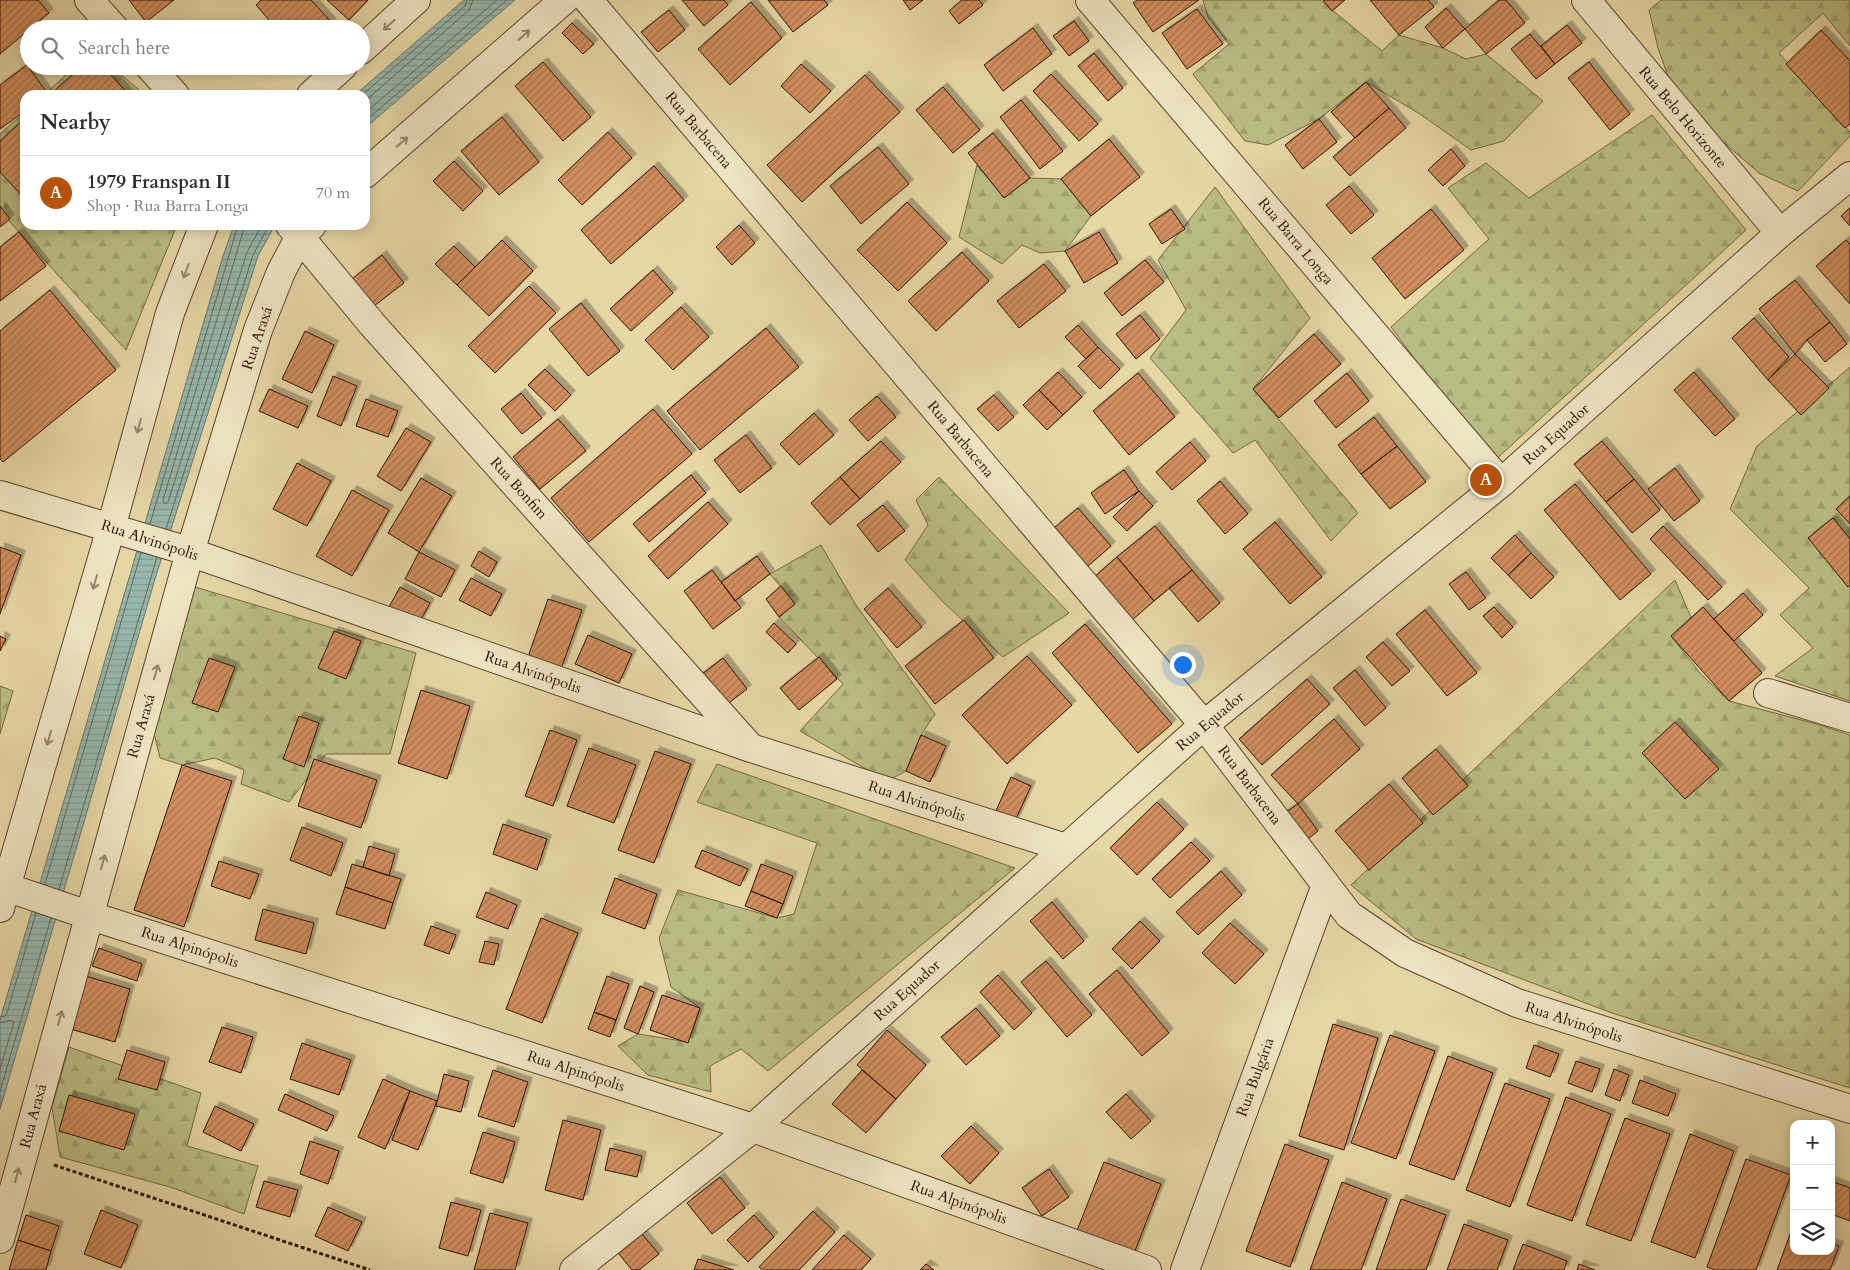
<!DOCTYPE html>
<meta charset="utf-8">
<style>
:root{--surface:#fff;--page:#f2f2f3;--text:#2b2b33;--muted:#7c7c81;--line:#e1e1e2;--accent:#b45309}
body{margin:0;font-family:Cardo,serif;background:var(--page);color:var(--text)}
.controls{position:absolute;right:15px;bottom:15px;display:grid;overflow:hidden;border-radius:10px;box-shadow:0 2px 12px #0003}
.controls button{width:45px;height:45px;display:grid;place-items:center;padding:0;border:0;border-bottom:1px solid var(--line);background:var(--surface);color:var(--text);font:25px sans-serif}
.you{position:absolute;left:1182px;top:664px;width:18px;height:18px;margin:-12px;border:4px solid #fff;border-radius:50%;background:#1a73e8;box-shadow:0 0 0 8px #1a73e833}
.badge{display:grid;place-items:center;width:32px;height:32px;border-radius:50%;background:var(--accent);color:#fff;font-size:16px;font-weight:700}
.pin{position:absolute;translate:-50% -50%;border:2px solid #fff;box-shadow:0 1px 5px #0006}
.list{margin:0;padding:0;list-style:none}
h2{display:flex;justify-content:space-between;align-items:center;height:65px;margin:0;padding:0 20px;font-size:21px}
h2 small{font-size:16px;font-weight:400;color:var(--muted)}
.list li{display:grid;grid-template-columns:32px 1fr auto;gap:15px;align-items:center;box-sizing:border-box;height:75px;padding:0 20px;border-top:1px solid var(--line)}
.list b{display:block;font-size:19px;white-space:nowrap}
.list p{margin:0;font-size:16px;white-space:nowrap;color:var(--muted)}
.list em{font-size:16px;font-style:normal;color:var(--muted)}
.icon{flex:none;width:28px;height:28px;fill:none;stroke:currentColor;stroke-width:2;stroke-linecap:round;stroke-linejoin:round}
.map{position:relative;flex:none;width:1850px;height:1270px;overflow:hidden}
.search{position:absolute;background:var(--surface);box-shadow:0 2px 12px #0003;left:20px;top:20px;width:350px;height:55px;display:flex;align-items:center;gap:12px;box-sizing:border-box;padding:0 18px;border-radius:28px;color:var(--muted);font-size:19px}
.panel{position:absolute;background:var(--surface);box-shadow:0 2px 12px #0003;left:20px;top:90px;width:350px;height:140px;border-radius:15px}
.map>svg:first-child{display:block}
.forest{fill:url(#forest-firs);stroke:#746844}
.water{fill:url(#water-rules);stroke:#6d766a}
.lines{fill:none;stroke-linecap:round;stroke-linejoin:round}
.shore{stroke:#626659;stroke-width:1}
.building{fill:url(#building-hatch);stroke:#2e1306;filter:url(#shadow)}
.minor-casing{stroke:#5c442e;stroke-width:30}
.path{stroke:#2e1306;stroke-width:3;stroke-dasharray:4 2.5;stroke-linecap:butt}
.minor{stroke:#efe5c4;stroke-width:28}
.oneway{stroke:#98866e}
.labels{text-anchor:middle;stroke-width:5;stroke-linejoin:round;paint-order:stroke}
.street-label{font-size:15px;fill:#2e1306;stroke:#efe5c4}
</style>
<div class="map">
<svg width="1850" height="1270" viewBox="0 0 1850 1270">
<defs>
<pattern id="forest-firs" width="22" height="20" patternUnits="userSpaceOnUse" patternTransform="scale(1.25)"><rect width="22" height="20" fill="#babd83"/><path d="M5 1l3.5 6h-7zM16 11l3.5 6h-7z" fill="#a0a270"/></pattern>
<pattern id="water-rules" width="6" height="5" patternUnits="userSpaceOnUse" patternTransform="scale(1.25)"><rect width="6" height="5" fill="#97b8ac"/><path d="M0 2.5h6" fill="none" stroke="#829d92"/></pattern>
<pattern id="building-hatch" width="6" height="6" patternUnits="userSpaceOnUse" patternTransform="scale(1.25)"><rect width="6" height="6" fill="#d38f5f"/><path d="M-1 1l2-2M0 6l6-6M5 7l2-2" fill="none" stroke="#ac744c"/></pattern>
<filter id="shadow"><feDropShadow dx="4.5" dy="-4.5" stdDeviation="0" flood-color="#0004"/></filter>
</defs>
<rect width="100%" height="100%" fill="#e7d7a5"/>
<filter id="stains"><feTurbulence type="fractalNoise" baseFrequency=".004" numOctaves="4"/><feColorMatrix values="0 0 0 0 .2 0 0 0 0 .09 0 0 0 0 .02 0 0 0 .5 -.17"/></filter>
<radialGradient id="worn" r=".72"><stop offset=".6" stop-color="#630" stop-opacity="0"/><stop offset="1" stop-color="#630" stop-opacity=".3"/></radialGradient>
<path class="forest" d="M1203,0H1320L1382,51L1399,35L1443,48L1466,59L1486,54L1543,101L1504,141L1471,150L1420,114L1366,82L1319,119L1268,145L1245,141L1193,74L1229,44L1208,17Z
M1661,0H1850V46L1823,13L1779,53L1850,132V136L1798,191L1759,173L1721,140L1669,79L1658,48L1649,10Z
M76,66H111L145,95H44Z
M25,112V225H177L126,350L0,211V134Z
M1652,115L1746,230L1492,463L1391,327L1489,239L1448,188L1486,163L1529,198Z
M977,165L1004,198L1030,178L1061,179L1091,216L1065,251L1040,253L1022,245L1002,264L959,237Z
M1215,187L1310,318L1253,389L1358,513L1331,541L1255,440L1233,453L1150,358L1186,310L1158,260Z
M1850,367V701L1775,676L1813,648L1780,615L1809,588L1730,509L1757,446Z
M939,477L1069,613L1003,657L944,603L905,560L928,525L916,500Z
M821,545L856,605L935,714L921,735L906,771L887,781L800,731L843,684L779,617L795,604L770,574Z
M1675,580L1693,622L1671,636L1700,673L1729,701L1813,723L1850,735V1088L1612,1013L1416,939L1351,885Z
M195,587L416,653L390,754H326L289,802L241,784L244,770L215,758L182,765L160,758L153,729Z
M0,686L13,691L0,734Z
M717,764L1015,868L768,1071L741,1049L710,1066L711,1092L648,1075L618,1046L638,1034L688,1042L700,1008L671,987L659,938L678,890L777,918L794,914L817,843L697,802Z
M69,1047L201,1093L187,1146L258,1166L244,1214L170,1187L60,1157L52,1107Z"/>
<path class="water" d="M464,0H515L365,128V95H355Z
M234,225H275L258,256L155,579L0,1109V1020L223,256Z"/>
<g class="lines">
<path class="shore" d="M362,95L465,6L467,0
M365,101L469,10L473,0
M365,113L497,0
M365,121L507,0
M245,225L163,500L165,504L168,502L247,252L262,225
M150,524L238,225
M166,529L253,255L269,225
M45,884L141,553
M59,889L157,557
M0,1017L5,1016L7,1013L36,913
M0,1023L11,1020L14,1022L0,1069
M0,1091L51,918"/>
</g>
<path class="building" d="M0,0H38L49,13L0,54Z
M129,0H174L146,22Z
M261,0H311L332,23L325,29H277L256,5Z
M327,0H368L349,20Z
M682,0H724L728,5L704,26Z
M768,0H824L828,5L793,32Z
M903,0H923L910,10Z
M962,0H979L983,5L959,24L949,11Z
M1137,0H1199L1153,32L1133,3Z
M1323,0H1345L1332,11Z
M1370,0H1428L1434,7L1399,35Z
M1499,0H1506L1525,23L1486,54L1465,29Z
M751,2L782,38L730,85L698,49Z
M1446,8L1465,29L1443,48L1425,27Z
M1197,9L1223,44L1187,69L1162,33Z
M669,10L685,30L658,52L641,32Z
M1074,21L1089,41L1069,56L1053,36Z
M572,23L594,44L583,54L562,33Z
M1567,25L1582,43L1555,64L1541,46Z
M1033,28L1052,54L1003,91L984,65Z
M1821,30L1850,61V124L1845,128L1786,64Z
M1530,34L1555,64L1536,79L1511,49Z
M1094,53L1123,88L1108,101L1078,66Z
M543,62L591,117L563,141L515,86Z
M1589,62L1630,114L1610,130L1568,78Z
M801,64L831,91L810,113L781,86Z
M27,65L48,94L25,95V111L0,129V85Z
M82,66H103L129,95H50Z
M1051,74L1098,124L1079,141L1033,91Z
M865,75L900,112L802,202L767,165Z
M1366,82L1389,108L1355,138L1331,112Z
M943,87L980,130L953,153L916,110Z
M1021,100L1063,151L1040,169L1000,117Z
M1389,108L1406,128L1350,176L1333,157Z
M502,117L539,162L499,195L461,151Z
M25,118V199L0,172V141Z
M1319,119L1337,142L1303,169L1285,145Z
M608,132L632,158L582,205L558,180Z
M993,133L1030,178L1004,198L968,153Z
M1109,139L1140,177L1091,216L1061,179Z
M878,147L909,184L861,224L830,186Z
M1451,149L1465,166L1443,186L1428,170Z
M454,161L483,191L463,211L433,181Z
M654,166L684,200L611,264L581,230Z
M1349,186L1374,215L1351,234L1326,205Z
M907,202L947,243L898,291L857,250Z
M0,206L10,219L0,227Z
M1850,208V226L1841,216Z
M1171,209L1185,229L1162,244L1149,224Z
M1431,209L1464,250L1405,299L1372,258Z
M739,225L755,243L732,265L716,247Z
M19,232L46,266L0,301V247Z
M1099,232L1118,263L1084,283L1065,251Z
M502,240L533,271L489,316L457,285Z
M1846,240L1850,244V304L1816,266Z
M454,246L475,267L457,285L435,264Z
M962,252L989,281L936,331L908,301Z
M382,255L404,283L374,306L352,279Z
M1145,260L1164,282L1122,316L1104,293Z
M1044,264L1066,291L1019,328L997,301Z
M653,270L673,293L631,331L610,309Z
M1795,280L1830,322L1807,340L1795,354L1759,309Z
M529,286L556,313L495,373L468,346Z
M50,290L116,370L3,462L0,459V331Z
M581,303L620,351L588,376L549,329Z
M681,307L709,337L673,370L645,340Z
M1140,315L1160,339L1136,359L1116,334Z
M1754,318L1789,357L1768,380L1732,338Z
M1830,322L1847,344L1825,362L1807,340Z
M1078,325L1098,347L1086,359L1065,337Z
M766,328L799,367L700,450L667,411Z
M305,331L334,345L312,393L282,379Z
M1314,334L1341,364L1279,418L1253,389Z
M1098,347L1120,369L1100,389L1078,366Z
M1795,354L1829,388L1801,415L1768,380Z
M545,369L571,395L555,411L528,385Z
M1058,372L1082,397L1063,415L1039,390Z
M1694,372L1735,419L1715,436L1674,390Z
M1138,373L1175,417L1129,455L1093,411Z
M1347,373L1369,401L1336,428L1314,401Z
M333,376L357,386L341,426L317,416Z
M269,389L308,406L298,428L259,411Z
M1039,390L1063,415L1047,430L1023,405Z
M521,393L542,418L522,434L501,409Z
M994,395L1014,417L998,431L977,409Z
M877,396L896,417L868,441L849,420Z
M366,399L398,411L388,437L356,426Z
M653,409L692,454L589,542L551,498Z
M814,413L834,435L799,465L780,444Z
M1374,417L1397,446L1361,474L1338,445Z
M558,419L586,451L540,489L513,457Z
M406,428L431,442L401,491L377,476Z
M746,435L772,468L740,493L714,460Z
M881,441L901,462L860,499L840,477Z
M1602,441L1634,479L1606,502L1574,464Z
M1190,442L1206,461L1172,490L1156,472Z
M1397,446L1426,482L1390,509L1361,474Z
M297,463L331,481L307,526L273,509Z
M1675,468L1700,501L1674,521L1648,489Z
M1124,470L1139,491L1105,514L1091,493Z
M691,475L706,493L649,542L633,524Z
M840,477L860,499L830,525L811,503Z
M421,478L452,496L419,552L388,533Z
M1634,479L1660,510L1632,533L1606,502Z
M1220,481L1248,514L1225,534L1197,501Z
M1575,484L1651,574L1620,600L1544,510Z
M352,490L389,510L352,576L316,556Z
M1139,491L1153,506L1127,531L1113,517Z
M1850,496V524L1836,509Z
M708,502L728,524L668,579L648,556Z
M883,505L905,531L878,552L857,525Z
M1078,508L1111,546L1087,567L1055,527Z
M1833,518L1850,539V585L1848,587L1808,538Z
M1275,522L1322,577L1290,604L1243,549Z
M1155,526L1192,570L1154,601L1117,557Z
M1663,526L1722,587L1708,600L1650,539Z
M1515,535L1531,553L1508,575L1491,558Z
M0,547L21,555L0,614Z
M479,551L497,562L489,577L471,566Z
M419,552L455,570L441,597L405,579Z
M1531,553L1554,577L1531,599L1508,575Z
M757,556L770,574L735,601L721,582Z
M1117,557L1154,601L1131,621L1094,577Z
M712,570L741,608L713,629L684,591Z
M1192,570L1220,603L1198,622L1169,588Z
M1466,572L1486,598L1469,610L1449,584Z
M471,578L502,594L491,616L459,600Z
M781,586L795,604L779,617L766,599Z
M400,587L430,603L419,623L389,607Z
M888,588L922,627L897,648L864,609Z
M1743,593L1763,615L1734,641L1714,619Z
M548,599L582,610L561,669L528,657Z
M1494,607L1513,627L1502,638L1483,616Z
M1703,607L1762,673L1729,701L1671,636Z
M1425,610L1477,673L1447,696L1396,634Z
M964,620L994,658L935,704L905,666Z
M774,623L796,644L788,653L766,632Z
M1085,624L1172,724L1138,753L1052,653Z
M334,631L361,641L346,679L318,668Z
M588,635L632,654L619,683L575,664Z
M0,636L6,639L0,651Z
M1383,642L1410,671L1392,686L1366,657Z
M1027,656L1072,705L1007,764L962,715Z
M819,657L837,679L799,710L780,688Z
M209,658L235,667L218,712L192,703Z
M723,658L747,689L721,709L697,678Z
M1355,670L1386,708L1365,726L1333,688Z
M1307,679L1330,704L1262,765L1239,739Z
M421,690L470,706L447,779L398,763Z
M299,716L319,723L304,767L283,759Z
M1334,719L1360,749L1298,804L1271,775Z
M1675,722L1719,769L1685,799L1642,753Z
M550,730L577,740L553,806L525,796Z
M921,735L946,746L930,782L906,771Z
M589,748L636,765L614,823L567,806Z
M1436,749L1468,786L1433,815L1402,778Z
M655,751L691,764L654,863L618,850Z
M314,759L377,780L361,828L298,806Z
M182,765L232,781L184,927L134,910Z
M1011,777L1031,786L1015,821L995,813Z
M1389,784L1423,823L1369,870L1335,831Z
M1157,802L1184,829L1137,875L1110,848Z
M1298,804L1318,831L1304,842L1283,814Z
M503,824L547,839L537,870L493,854Z
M302,827L343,843L331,876L290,860Z
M1191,842L1210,861L1170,898L1152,879Z
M369,846L395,854L389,876L363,867Z
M702,850L748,869L740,886L695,867Z
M219,861L259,874L250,899L211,886Z
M352,864L401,879L393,903L345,887Z
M761,864L793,876L783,904L751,891Z
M1221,871L1242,895L1198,935L1176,912Z
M615,878L657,894L645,929L602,913Z
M345,887L393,903L385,929L336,914Z
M751,891L783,904L777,918L745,906Z
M486,892L517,905L508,929L476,917Z
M1052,902L1084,941L1063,959L1030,921Z
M263,909L314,923L306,954L255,940Z
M541,918L578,933L542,1023L506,1009Z
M1140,921L1160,941L1132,969L1112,949Z
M1230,923L1264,954L1235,984L1202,953Z
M431,926L456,935L449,954L424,945Z
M485,941L499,944L494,965L479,962Z
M99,948L142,964L137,981L92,966Z
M1046,961L1092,1015L1067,1037L1021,982Z
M1117,970L1169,1033L1142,1056L1089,994Z
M82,975L130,989L115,1042L67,1028Z
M998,975L1032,1013L1014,1030L980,992Z
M607,976L629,984L616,1020L594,1012Z
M640,986L654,992L638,1034L624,1028Z
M662,995L700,1008L688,1043L650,1030Z
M976,1008L1000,1036L966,1065L941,1037Z
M594,1012L616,1020L610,1037L588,1029Z
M1333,1024L1378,1038L1344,1150L1299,1136Z
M222,1027L253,1037L241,1073L209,1062Z
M887,1030L926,1065L896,1099L857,1065Z
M1390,1035L1435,1051L1396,1159L1351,1143Z
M302,1043L351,1060L339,1095L290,1079Z
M1534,1045L1559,1054L1550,1077L1526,1068Z
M127,1050L165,1062L157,1090L118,1079Z
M1448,1056L1493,1073L1454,1180L1409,1164Z
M1576,1061L1600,1069L1592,1092L1568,1083Z
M1614,1069L1629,1075L1620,1101L1605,1095Z
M493,1070L528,1082L514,1127L478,1116Z
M862,1070L896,1099L866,1133L832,1104Z
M444,1074L469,1081L461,1112L436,1106Z
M383,1079L410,1091L385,1149L358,1137Z
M1640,1080L1676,1094L1668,1116L1632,1103Z
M1505,1083L1550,1099L1510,1207L1466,1190Z
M410,1091L437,1101L418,1150L392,1140Z
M285,1094L334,1116L327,1131L278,1110Z
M1126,1094L1151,1121L1131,1139L1106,1112Z
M69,1095L135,1114L124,1150L59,1131Z
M1566,1097L1611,1114L1572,1221L1527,1205Z
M215,1106L254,1124L241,1151L203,1132Z
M1625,1118L1670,1134L1631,1241L1586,1225Z
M563,1120L601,1130L583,1200L545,1190Z
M971,1126L999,1153L970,1184L941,1156Z
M483,1132L515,1142L503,1183L470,1173Z
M1690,1134L1734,1151L1695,1258L1651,1242Z
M310,1141L339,1151L328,1184L300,1174Z
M1285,1144L1329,1160L1290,1267L1246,1251Z
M610,1148L642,1156L637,1177L605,1170Z
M1746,1159L1791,1175L1756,1270H1715L1707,1267Z
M1104,1162L1161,1184L1133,1256L1076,1233Z
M1049,1169L1069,1197L1042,1216L1022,1188Z
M720,1177L745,1208L712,1234L687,1203Z
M264,1181L298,1190L290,1217L256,1207Z
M1831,1181L1850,1188V1221L1831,1214Z
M1342,1182L1387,1199L1361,1270H1310Z
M1401,1199L1446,1215L1426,1270H1376Z
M451,1202L481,1210L468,1256L439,1248Z
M328,1207L362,1222L348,1251L315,1236Z
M101,1210L138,1225L121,1268L84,1254Z
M813,1211L835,1232L799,1270H763L759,1267Z
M490,1213L528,1223L515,1270H474Z
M26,1215L59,1226L51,1251L18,1240Z
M754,1215L774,1237L748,1262L727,1240Z
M1464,1224L1508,1240L1497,1270H1447Z
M1792,1229L1794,1230V1251H1831V1243L1839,1246L1830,1270H1777Z
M642,1234L659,1254L639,1270H632L618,1253Z
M844,1235L871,1259L861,1270H812Z
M18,1240L51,1251L46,1270H9Z
M1523,1244L1567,1261L1564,1270H1513Z
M698,1259L734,1270H694Z
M926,1264L934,1270H920Z
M1579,1264L1595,1270H1577Z"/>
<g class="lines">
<defs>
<path id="minor" d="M89,0L115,29
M588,0L1204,725L1349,915L1405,953L1517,1003L1850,1109
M1090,0L1501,483
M1586,0L1780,233
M361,50L416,0
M149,66L175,95
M311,95L343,66
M365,174L564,0
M290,225L372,324L750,747
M0,495L178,548L751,748L1066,848
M1768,693L1850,718
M0,885L88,915L753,1128L1147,1270
M0,908L111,528L170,313L204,225
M0,1239L190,552L258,330L281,272L299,238L312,225
M574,1270L753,1128L1204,725L1501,483L1780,233L1850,176
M1185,1270L1326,885"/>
</defs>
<use href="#minor" class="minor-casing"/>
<path class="path" d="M54,1165L370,1270"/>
<use href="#minor" class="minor"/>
</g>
<defs><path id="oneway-shaft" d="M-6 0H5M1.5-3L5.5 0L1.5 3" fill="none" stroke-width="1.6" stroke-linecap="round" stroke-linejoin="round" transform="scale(1.25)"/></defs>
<g class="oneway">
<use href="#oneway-shaft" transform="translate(389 25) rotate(138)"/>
<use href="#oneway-shaft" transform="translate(524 35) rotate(-41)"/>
<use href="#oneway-shaft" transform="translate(402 142) rotate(-41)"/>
<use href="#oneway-shaft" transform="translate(186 271) rotate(111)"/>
<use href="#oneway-shaft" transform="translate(139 426) rotate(105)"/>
<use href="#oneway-shaft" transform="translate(95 582) rotate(106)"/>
<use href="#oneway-shaft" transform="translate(156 672) rotate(-74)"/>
<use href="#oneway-shaft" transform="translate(49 738) rotate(106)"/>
<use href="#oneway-shaft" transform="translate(103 862) rotate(-74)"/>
<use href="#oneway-shaft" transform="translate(60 1018) rotate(-75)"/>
<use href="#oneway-shaft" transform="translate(17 1175) rotate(-75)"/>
</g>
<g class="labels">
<g class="street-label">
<text transform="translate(1683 117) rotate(50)" y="5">Rua Belo Horizonte</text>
<text transform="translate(699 130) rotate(50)" y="5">Rua Barbacena</text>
<text transform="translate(1296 241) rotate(50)" y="5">Rua Barra Longa</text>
<text transform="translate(257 338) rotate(-71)" y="5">Rua Araxá</text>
<text transform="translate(1556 434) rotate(-42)" y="5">Rua Equador</text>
<text transform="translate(961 439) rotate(50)" y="5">Rua Barbacena</text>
<text transform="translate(519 488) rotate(48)" y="5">Rua Bonfim</text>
<text transform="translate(150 540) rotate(18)" y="5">Rua Alvinópolis</text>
<text transform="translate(533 672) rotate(19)" y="5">Rua Alvinópolis</text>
<text transform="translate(1210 721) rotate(-40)" y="5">Rua Equador</text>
<text transform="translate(141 726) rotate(-74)" y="5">Rua Araxá</text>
<text transform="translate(1250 785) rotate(53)" y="5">Rua Barbacena</text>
<text transform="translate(917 801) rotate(18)" y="5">Rua Alvinópolis</text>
<text transform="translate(190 947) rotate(18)" y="5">Rua Alpinópolis</text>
<text transform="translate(907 990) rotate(-42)" y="5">Rua Equador</text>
<text transform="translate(1574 1022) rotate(18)" y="5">Rua Alvinópolis</text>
<text transform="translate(576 1071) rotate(18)" y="5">Rua Alpinópolis</text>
<text transform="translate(1255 1077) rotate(-70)" y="5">Rua Bulgária</text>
<text transform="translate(33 1116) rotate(-75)" y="5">Rua Araxá</text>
<text transform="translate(959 1202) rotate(20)" y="5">Rua Alpinópolis</text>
</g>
</g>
<rect width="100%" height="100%" filter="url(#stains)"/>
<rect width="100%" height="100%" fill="url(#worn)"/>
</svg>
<div class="controls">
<button>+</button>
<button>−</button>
<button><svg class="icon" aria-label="layers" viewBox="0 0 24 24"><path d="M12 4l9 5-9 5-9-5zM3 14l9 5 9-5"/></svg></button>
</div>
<div class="you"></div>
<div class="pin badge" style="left:1486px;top:480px">A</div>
<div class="search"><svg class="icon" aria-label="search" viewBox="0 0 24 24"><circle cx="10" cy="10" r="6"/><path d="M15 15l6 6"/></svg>Search here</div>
<section class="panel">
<h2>Nearby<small></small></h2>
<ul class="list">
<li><span class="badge">A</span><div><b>1979 Franspan II</b><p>Shop · Rua Barra Longa</p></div><em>70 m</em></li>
</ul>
</section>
</div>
